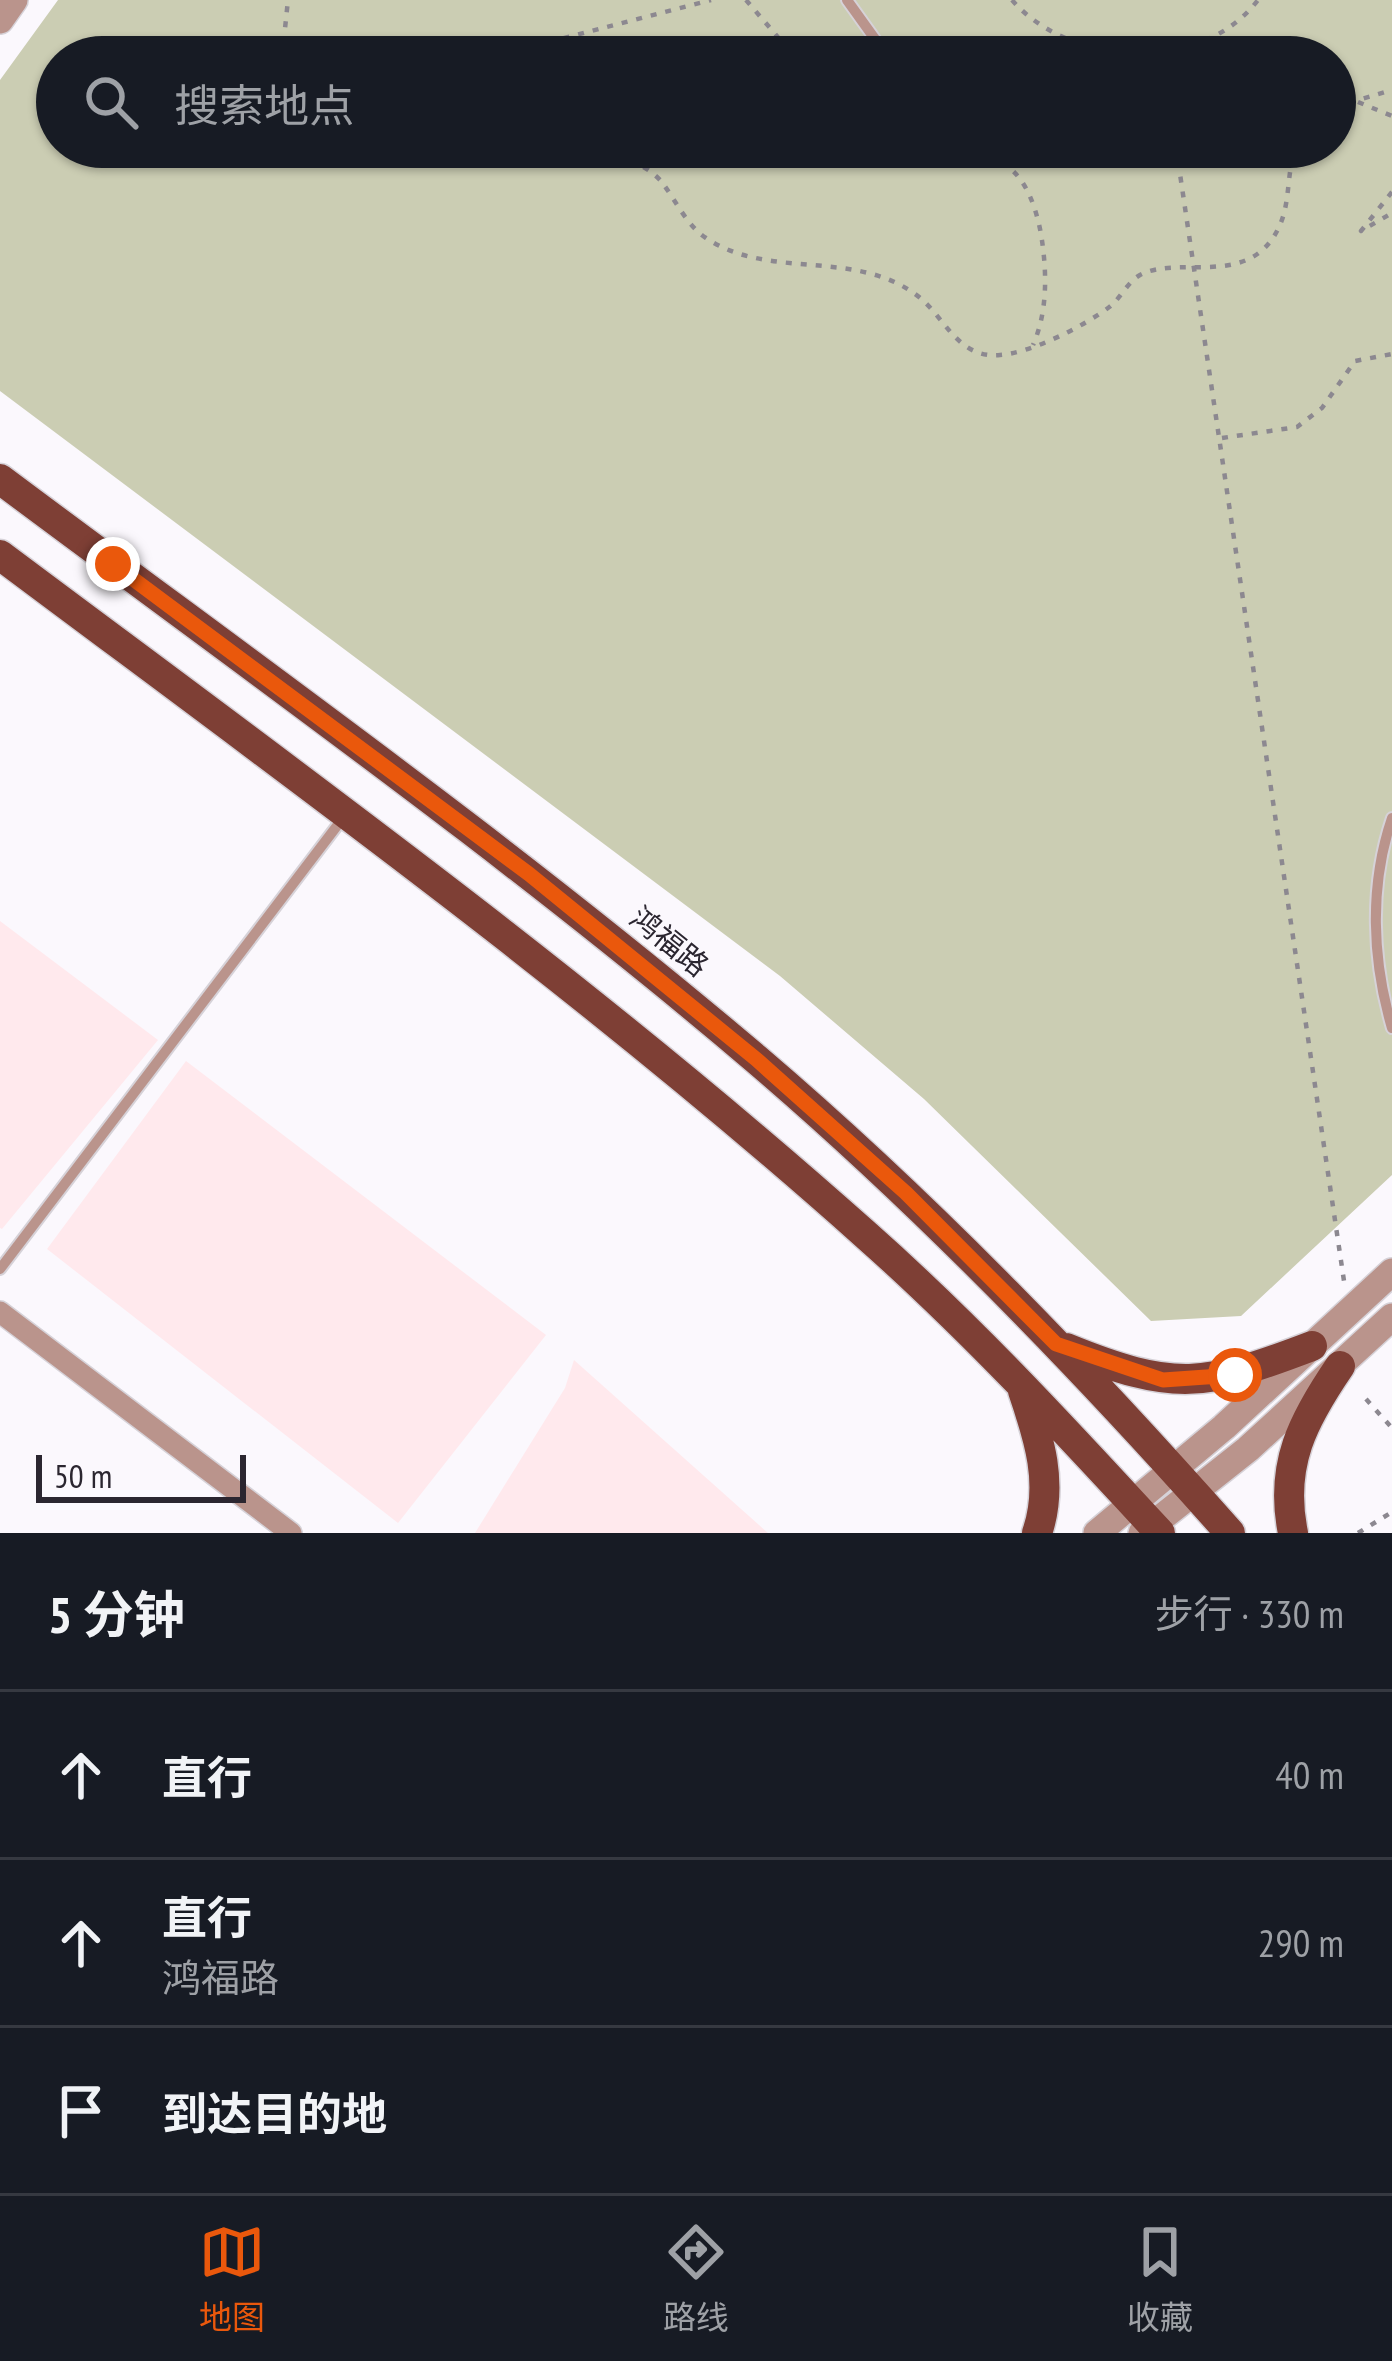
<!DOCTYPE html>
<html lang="zh">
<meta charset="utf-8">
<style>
:root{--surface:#171b24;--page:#20242c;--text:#f1f3f6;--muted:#9ea1a6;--line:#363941;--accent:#ea580c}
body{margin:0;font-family:"PT Sans Narrow","Noto Sans SC",sans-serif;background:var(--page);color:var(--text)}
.scale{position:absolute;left:36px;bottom:30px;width:210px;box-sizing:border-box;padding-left:12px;border:6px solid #2b2630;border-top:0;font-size:33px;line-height:42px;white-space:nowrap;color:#2b2630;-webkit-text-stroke:9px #fbf8fd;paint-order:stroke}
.stop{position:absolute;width:36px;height:36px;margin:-27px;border:9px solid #ea580c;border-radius:50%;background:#fff}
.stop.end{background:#ea580c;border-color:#fff;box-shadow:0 3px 12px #0008}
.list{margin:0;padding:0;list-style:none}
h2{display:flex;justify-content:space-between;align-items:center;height:156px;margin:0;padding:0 48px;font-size:51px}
h2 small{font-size:39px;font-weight:400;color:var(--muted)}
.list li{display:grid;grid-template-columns:78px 1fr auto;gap:36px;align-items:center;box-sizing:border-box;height:168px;padding:0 48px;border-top:3px solid var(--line)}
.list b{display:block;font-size:45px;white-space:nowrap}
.list p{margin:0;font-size:39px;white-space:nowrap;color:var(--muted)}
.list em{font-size:39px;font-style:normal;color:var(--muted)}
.icon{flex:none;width:66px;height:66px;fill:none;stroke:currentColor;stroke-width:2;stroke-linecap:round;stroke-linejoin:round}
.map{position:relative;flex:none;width:1392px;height:1533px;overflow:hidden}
.search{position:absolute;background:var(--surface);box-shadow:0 3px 9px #0004;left:36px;right:36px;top:36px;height:132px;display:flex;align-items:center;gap:30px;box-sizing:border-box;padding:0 42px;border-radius:66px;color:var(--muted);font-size:45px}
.sheet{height:660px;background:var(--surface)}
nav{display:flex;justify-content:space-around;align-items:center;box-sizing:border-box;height:168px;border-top:3px solid var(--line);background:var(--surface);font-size:33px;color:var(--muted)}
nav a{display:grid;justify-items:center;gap:6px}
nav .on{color:var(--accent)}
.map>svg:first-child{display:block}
.commercial{fill:#ffe9ed}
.green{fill:#cbcdb3;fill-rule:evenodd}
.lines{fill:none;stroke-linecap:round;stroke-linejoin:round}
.service-casing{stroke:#d6d2d8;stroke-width:14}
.minor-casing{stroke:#d6d2d8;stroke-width:24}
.tertiary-casing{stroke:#d6d2d8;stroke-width:30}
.primary-casing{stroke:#d6d2d8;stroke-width:33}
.path{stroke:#8c8890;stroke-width:4.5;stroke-dasharray:6 9;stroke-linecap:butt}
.service{stroke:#ba948c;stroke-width:10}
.minor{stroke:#ba948c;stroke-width:21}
.tertiary{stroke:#ba948c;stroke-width:27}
.primary{stroke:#7e3f35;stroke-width:30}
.route{stroke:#ea580c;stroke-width:15}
.labels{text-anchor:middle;stroke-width:12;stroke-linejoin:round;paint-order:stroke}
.street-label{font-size:30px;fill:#2b2630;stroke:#fbf8fd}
</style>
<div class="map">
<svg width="1392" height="1533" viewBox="0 0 1392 1533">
<rect width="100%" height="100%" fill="#fbf8fd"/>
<path class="commercial" d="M0,921L158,1040L2,1229L0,1228Z
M186,1061L546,1335L398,1523L47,1249Z
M574,1360L768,1533H475L565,1388Z"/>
<path class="green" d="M58,0H1392V1175L1241,1316L1151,1321L924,1099L780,976L0,391V80ZM57,57H1335V147H57Z"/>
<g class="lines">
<defs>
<path id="service" d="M847,0L885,53
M1392,818C1369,886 1372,960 1392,1028
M0,1269L343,818"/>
<path id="minor" d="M0,1312L291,1533"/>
<path id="tertiary" d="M0,20L14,0
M1097,1533L1224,1427L1392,1272
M1142,1533L1248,1449L1392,1317"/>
<path id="primary" d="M0,479C254,669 514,853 756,1059C926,1204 1082,1366 1230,1533
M0,555C294,775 592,990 866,1235C971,1328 1065,1430 1160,1533
M1066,1348C1174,1392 1205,1387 1312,1346
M1023,1391C1039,1438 1054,1484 1037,1533
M1293,1533C1279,1465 1303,1420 1340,1366"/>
</defs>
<use href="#service" class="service-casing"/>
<use href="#minor" class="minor-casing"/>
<use href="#tertiary" class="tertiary-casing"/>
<use href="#primary" class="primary-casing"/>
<path class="path" d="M746,0L795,57
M1012,0C1070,67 1201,75 1258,0
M282,57L288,0
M491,57L711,0
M1358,102L1392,116
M1335,107L1392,90
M369,147L384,152L426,147
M587,147C612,154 643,161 661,181C675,199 687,226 706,238C768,280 853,249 915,294C945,315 956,359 1000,355C1031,353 1082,327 1108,308C1120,300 1127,282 1140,275C1179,254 1250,290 1279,227C1291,202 1286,173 1296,147
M854,147C936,169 1018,111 1041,234C1047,271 1048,311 1033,345
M1176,147L1344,1281
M1392,192L1361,231L1392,213
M1222,438L1297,427L1322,408L1355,361L1392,354
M1366,1399L1392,1428
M1358,1533L1392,1512"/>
<use href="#service" class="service"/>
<use href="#minor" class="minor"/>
<use href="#tertiary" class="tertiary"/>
<use href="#primary" class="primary"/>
</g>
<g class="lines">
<path class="route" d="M113,564L529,874L756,1059L906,1193L1056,1344L1163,1380L1235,1375"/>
</g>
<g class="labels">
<g class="street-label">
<text transform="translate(669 942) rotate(39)" y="10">鸿福路</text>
</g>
</g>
</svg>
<div class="scale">50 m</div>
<div class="stop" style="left:1235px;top:1375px"></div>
<div class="stop end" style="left:113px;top:564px"></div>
<div class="search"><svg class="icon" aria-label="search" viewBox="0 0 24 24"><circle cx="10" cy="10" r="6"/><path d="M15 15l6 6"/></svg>搜索地点</div>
</div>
<section class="sheet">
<h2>5 分钟<small>步行 · 330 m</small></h2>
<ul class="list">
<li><svg class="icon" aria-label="ahead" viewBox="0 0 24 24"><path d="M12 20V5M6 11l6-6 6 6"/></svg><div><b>直行</b></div><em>40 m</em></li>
<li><svg class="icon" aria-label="ahead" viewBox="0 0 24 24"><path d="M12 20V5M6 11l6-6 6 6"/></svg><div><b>直行</b><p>鸿福路</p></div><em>290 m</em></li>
<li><svg class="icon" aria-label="arrive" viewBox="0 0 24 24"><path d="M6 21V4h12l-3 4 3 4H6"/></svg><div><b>到达目的地</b></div></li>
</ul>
</section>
<nav>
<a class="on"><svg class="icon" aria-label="map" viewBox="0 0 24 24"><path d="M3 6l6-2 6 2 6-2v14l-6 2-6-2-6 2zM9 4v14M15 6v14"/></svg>地图</a>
<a><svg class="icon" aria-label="directions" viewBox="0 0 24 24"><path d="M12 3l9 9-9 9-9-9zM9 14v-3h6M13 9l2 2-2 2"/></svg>路线</a>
<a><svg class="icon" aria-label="saved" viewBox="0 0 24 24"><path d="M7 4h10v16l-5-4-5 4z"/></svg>收藏</a>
</nav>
